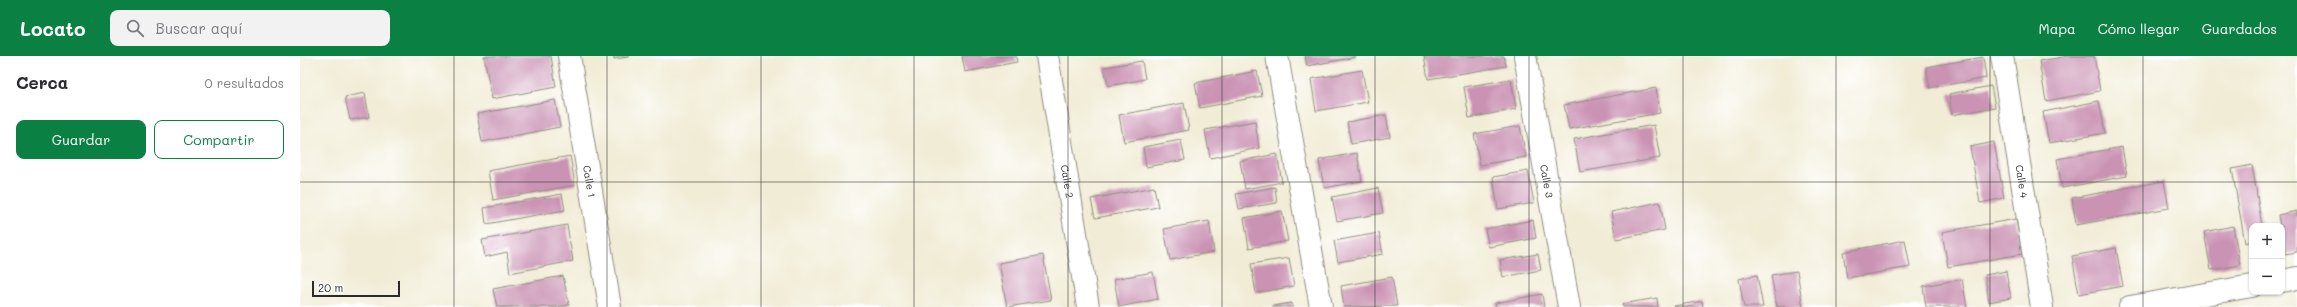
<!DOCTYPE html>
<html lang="es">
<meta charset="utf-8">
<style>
:root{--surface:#fff;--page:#f2f2f3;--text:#2b2b33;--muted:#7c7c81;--line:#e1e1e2;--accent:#0b8043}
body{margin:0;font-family:Mali,sans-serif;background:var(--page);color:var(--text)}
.controls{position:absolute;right:12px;bottom:12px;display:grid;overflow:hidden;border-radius:8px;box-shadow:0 1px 3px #0004}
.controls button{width:36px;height:36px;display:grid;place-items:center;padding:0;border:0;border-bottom:1px solid var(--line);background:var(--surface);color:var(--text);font:20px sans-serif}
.scale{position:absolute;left:12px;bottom:10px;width:88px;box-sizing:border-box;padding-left:4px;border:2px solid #2b2b2b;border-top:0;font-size:11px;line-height:14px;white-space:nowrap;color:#2b2b2b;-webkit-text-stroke:3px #fff;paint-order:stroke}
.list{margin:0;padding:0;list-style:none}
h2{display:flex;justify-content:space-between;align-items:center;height:52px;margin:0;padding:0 16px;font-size:17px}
h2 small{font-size:13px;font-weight:400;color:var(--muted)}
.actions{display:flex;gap:8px;padding:12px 16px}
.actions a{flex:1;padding:9px 0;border:1px solid var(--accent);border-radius:8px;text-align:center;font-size:14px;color:var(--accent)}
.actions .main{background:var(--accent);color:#fff}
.icon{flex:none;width:22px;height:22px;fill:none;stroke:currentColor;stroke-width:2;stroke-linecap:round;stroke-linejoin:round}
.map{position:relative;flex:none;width:1997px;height:251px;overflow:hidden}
header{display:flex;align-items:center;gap:24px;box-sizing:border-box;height:56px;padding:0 20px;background:var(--accent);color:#fff}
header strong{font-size:19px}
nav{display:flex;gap:22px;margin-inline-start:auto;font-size:14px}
.search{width:280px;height:36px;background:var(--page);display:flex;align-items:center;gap:10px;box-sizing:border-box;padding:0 14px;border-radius:8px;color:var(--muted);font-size:15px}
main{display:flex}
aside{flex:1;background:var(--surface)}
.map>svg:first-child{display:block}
.building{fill:#ca93b4}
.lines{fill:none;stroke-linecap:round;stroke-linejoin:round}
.minor-casing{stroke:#8e8c80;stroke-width:24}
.minor{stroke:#fff;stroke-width:22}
.grid{fill:none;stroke:#2b2b2b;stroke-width:1;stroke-opacity:0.55}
.labels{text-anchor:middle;stroke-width:4;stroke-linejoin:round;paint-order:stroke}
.street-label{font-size:10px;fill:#2b2b2b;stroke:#fff}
</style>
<header>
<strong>Locato</strong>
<div class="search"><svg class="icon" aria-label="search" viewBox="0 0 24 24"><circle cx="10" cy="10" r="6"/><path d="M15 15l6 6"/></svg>Buscar aquí</div>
<nav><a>Mapa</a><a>Cómo llegar</a><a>Guardados</a></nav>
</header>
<main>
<aside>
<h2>Cerca<small>0 resultados</small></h2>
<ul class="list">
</ul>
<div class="actions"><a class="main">Guardar</a><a>Compartir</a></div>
</aside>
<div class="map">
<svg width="1997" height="251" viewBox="0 0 1997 251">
<rect width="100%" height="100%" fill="#fff"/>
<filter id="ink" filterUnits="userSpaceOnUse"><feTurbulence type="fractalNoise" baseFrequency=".025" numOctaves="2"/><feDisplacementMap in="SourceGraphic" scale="8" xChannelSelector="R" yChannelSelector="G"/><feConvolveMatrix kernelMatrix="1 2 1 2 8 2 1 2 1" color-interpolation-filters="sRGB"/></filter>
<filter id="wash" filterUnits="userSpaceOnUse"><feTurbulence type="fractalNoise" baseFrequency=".012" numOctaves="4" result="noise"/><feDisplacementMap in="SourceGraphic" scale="16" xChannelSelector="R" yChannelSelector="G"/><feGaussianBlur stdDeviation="0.9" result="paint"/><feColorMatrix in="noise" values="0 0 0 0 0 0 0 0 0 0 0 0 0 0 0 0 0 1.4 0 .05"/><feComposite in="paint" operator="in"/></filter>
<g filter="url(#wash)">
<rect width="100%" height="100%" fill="#f1ecd5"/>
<g id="blocks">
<path class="building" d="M184,0H251L256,31L192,43Z
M314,0H329V1L314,3Z
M662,0H716L717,6L665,16Z
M1005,0H1056V1L1007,10Z
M1124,0H1204L1206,10L1128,23Z
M1769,0H1794L1800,35L1746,45L1739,5Z
M1683,1L1686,22L1630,32L1626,11Z
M842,5L845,23L808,30L804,11Z
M1062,14L1068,46L1016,55L1011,23Z
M957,15L962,40L900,52L895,27Z
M1211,23L1216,53L1169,62L1164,31Z
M1691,30L1695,51L1652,59L1649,38Z
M1356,32L1360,57L1269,73L1264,49Z
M65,37L69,61L50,64L45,41Z
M255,44L260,71L182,86L177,58Z
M1799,45L1805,77L1749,87L1743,56Z
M884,47L889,74L824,86L819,59Z
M1086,59L1090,81L1051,88L1047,66Z
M955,65L959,92L910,102L905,74Z
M1354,69L1360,102L1280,116L1274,83Z
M1220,70L1226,101L1180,109L1174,78Z
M881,84L885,104L846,111L843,91Z
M1694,86L1704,142L1680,147L1670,91Z
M1822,91L1827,120L1762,132L1757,103Z
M1057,97L1062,125L1024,132L1019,104Z
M977,98L982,126L945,133L940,105Z
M270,100L275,129L193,144L188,115Z
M1952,109L1962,170H1952V185L1945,187L1932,113Z
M1228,115L1234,147L1198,153L1193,121Z
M1864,125L1869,152L1776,169L1772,142Z
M854,131L858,151L795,162L791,143Z
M975,131L977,147L939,153L936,138Z
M1078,132L1083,157L1037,165L1032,141Z
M262,138L265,154L186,168L184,152Z
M1360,146L1365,174L1316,183L1311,156Z
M982,155L988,185L949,192L944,162Z
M1997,155V196L1985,198L1982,170H1980L1978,159Z
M1716,163L1722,198L1648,211L1642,176Z
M1233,164L1236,182L1189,191L1185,173Z
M909,165L914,196L870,204L864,173Z
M267,169L273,205L210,217L207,196L185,201L182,184Z
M1933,170L1940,209L1911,214L1904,176Z
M1079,177L1083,198L1038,206L1034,185Z
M1605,184L1610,211L1547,222L1543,196Z
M1816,192L1823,230L1779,238L1772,200Z
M1238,198L1241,214L1203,221L1200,204Z
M743,199L751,244L707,251L699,207Z
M989,202L994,230L956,237L951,208Z
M1497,215L1503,251H1477L1471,219Z
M1706,215L1711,242L1689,246L1685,219Z
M853,216L858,243L819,251L814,223Z
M1457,219L1463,251H1444L1439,223Z
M263,220L269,249L257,251H197L193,233Z
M1092,221L1097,250L1044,251L1041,230Z
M1662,223L1667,251H1626L1623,230Z
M1242,238L1244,251H1196L1195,247Z
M1357,242L1358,251H1323L1322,248Z
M1402,245L1403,251H1374V250Z
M992,247L993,251H973V250Z"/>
</g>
</g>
<g filter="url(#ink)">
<use href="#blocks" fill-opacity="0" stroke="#8e8c80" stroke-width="1"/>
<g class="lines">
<defs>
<g id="minor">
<path id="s1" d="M269,0L310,251"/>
<path id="s2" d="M747,0L788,251"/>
<path d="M977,0L1021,251"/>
<path id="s3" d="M1225,0L1269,251"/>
<path id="s4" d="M1702,0L1742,251"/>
<path d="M1982,225L1997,222"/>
<path d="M1830,251L1952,230"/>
</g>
</defs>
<use href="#minor" class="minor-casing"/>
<use href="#minor" class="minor"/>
</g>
</g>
<path class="grid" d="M154,0V251M307,0V251M461,0V251M614,0V251M768,0V251M922,0V251M1075,0V251M1229,0V251M1383,0V251M1536,0V251M1690,0V251M1843,0V251M0,126H1997"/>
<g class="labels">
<g class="street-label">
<text dy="4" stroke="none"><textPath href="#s1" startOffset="127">Calle 1</textPath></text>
<text dy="4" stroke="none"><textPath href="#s2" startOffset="127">Calle 2</textPath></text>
<text dy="4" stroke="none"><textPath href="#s3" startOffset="127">Calle 3</textPath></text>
<text dy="4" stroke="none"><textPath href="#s4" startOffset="127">Calle 4</textPath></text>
</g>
</g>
</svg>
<div class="controls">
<button>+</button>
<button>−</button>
</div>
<div class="scale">20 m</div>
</div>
</main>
